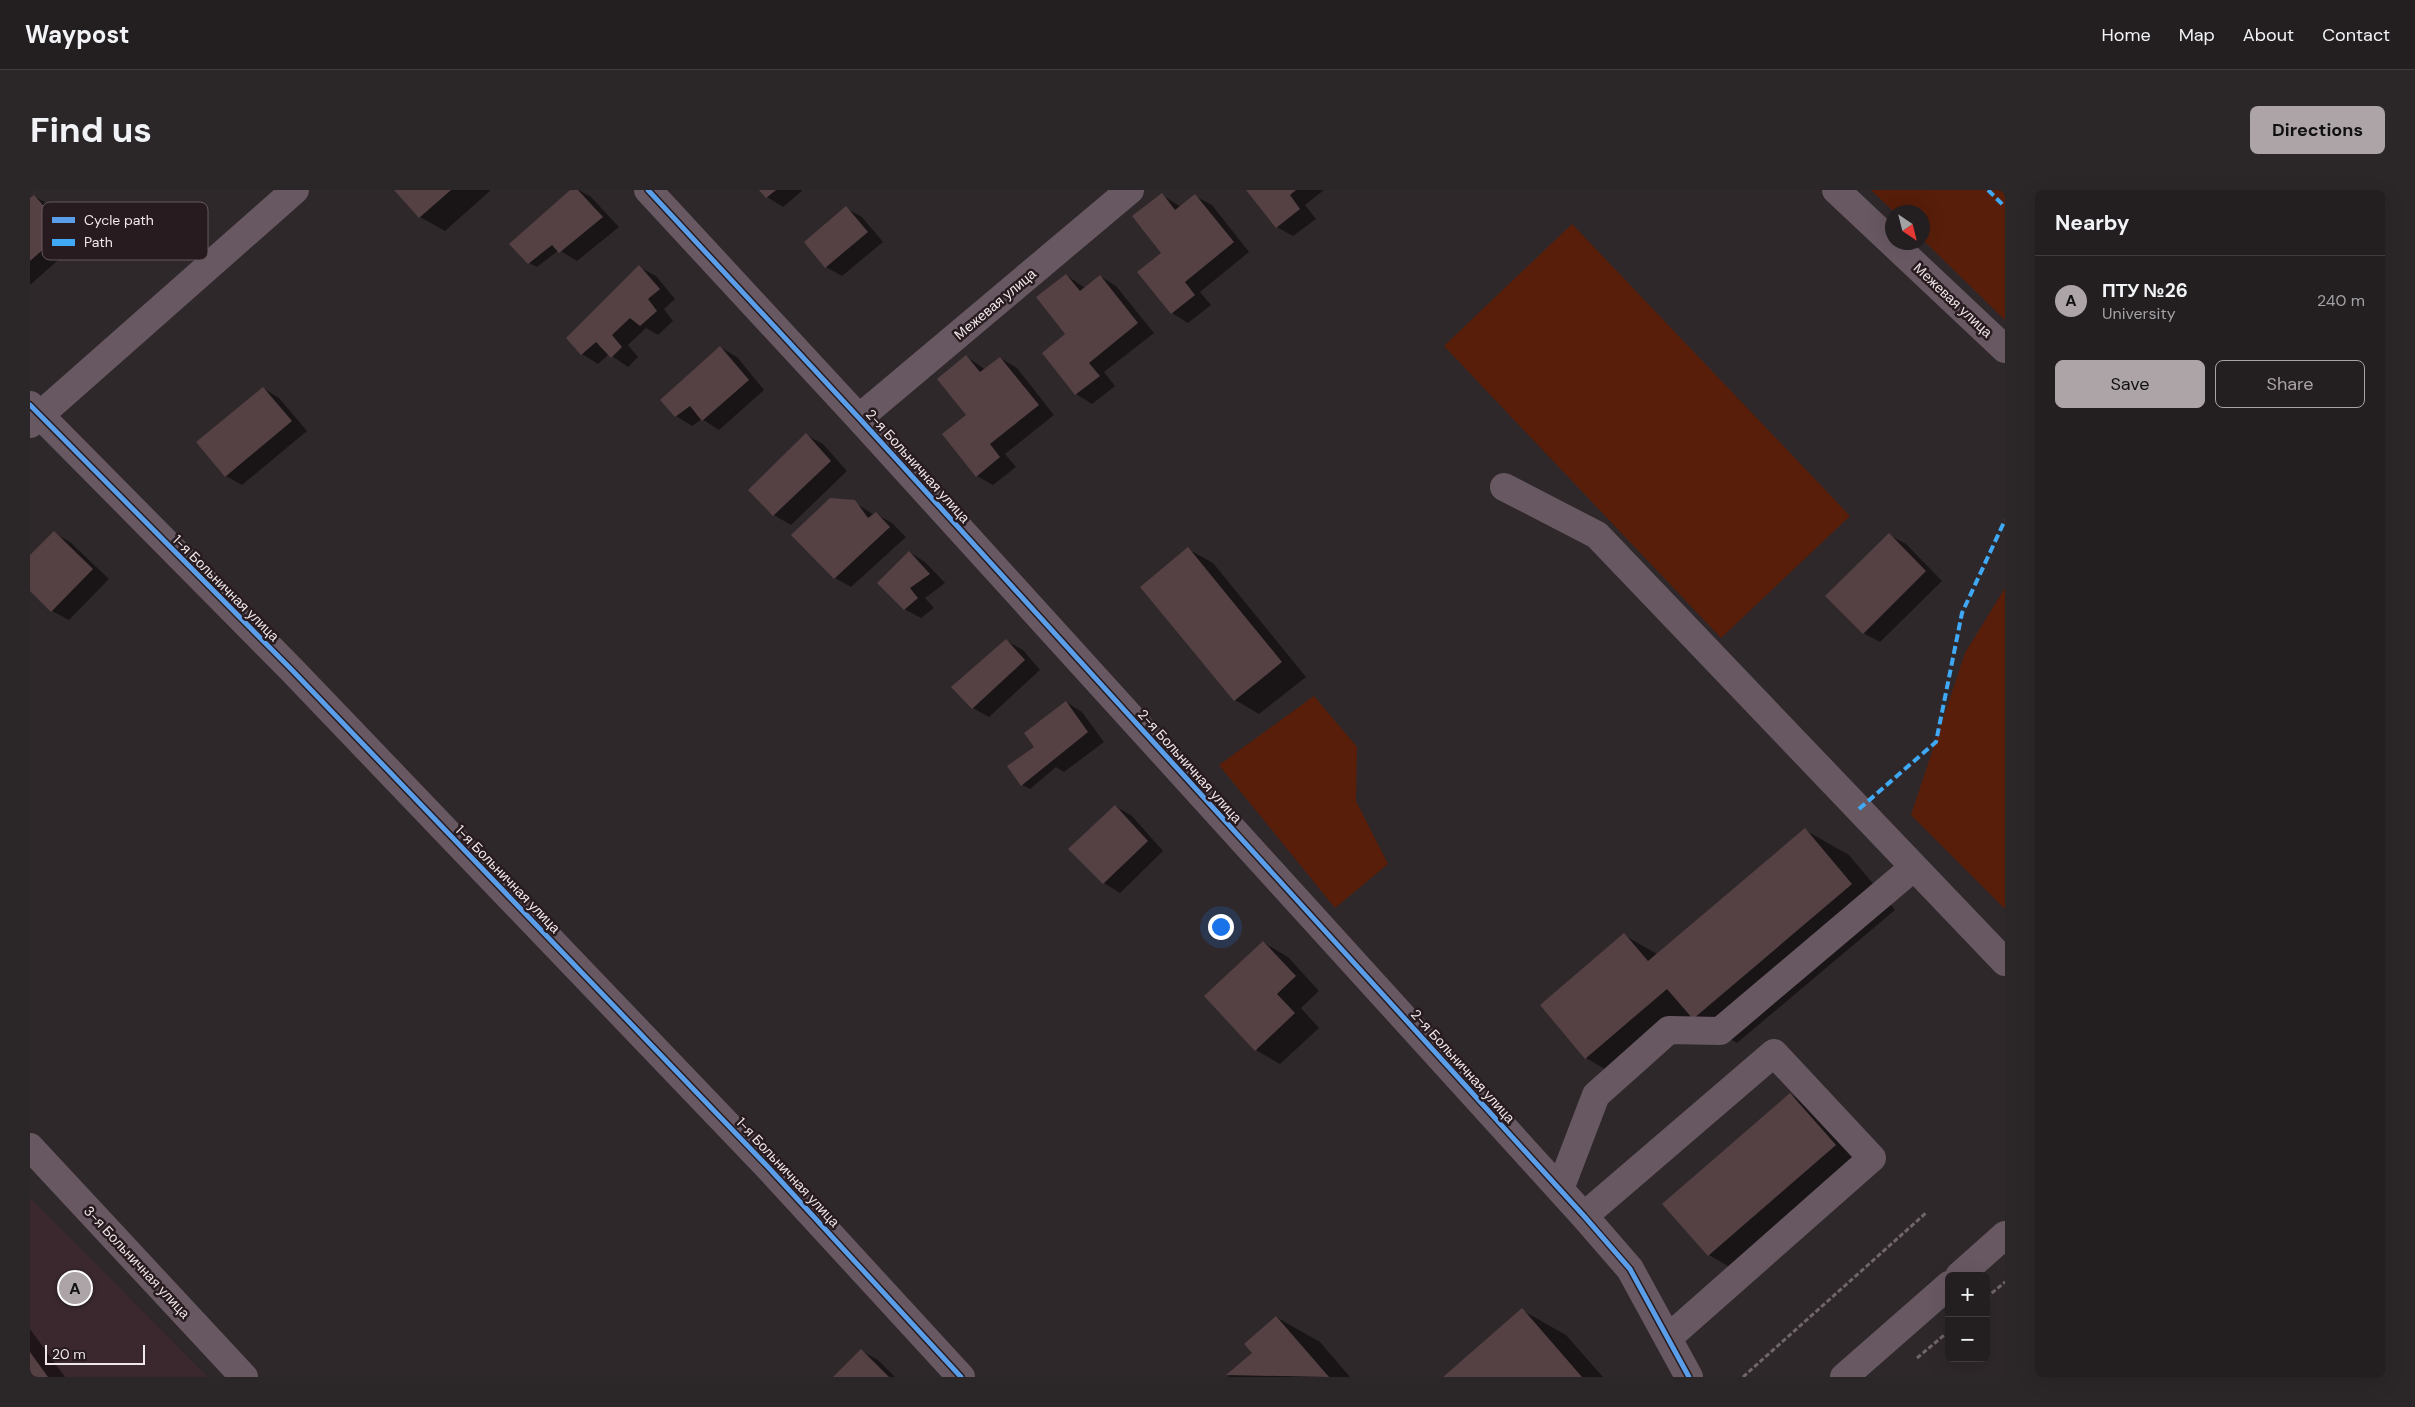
<!DOCTYPE html>
<meta charset="utf-8">
<style>
:root{--surface:#231e20;--page:#2b2729;--text:#f1f3f6;--muted:#a3a2a5;--line:#403c3e;--accent:#aca4a6}
body{margin:0;font-family:"DM Sans",sans-serif;background:var(--page);color:var(--text)}
.controls{position:absolute;right:15px;bottom:15px;display:grid;overflow:hidden;border-radius:8px;box-shadow:0 5px 20px #0002}
.controls button{width:45px;height:45px;display:grid;place-items:center;padding:0;border:0;border-bottom:1px solid var(--line);background:var(--surface);color:var(--text);font:25px sans-serif}
.compass{position:absolute;left:1855px;top:15px;width:45px;height:45px;border-radius:50%;background:var(--surface);box-shadow:0 5px 20px #0002;rotate:145deg}
.scale{position:absolute;left:15px;bottom:12px;width:100px;box-sizing:border-box;padding-left:5px;border:2px solid #f0e7e9;border-top:0;font-size:14px;line-height:18px;white-space:nowrap;color:#f0e7e9;-webkit-text-stroke:4px #281b1f;paint-order:stroke}
.you{position:absolute;left:1190px;top:736px;width:18px;height:18px;margin:-12px;border:4px solid #fff;border-radius:50%;background:#1a73e8;box-shadow:0 0 0 8px #1a73e833}
.badge{display:grid;place-items:center;width:32px;height:32px;border-radius:50%;background:var(--accent);color:#111;font-size:16px;font-weight:700}
.pin{position:absolute;translate:-50% -50%;border:2px solid #fff;box-shadow:0 1px 5px #0006}
.list{margin:0;padding:0;list-style:none}
h2{display:flex;justify-content:space-between;align-items:center;height:65px;margin:0;padding:0 20px;font-size:21px}
h2 small{font-size:16px;font-weight:400;color:var(--muted)}
.list li{display:grid;grid-template-columns:32px 1fr auto;gap:15px;align-items:center;box-sizing:border-box;height:90px;padding:0 20px;border-top:1px solid var(--line)}
.list b{display:block;font-size:19px;white-space:nowrap}
.list p{margin:0;font-size:16px;white-space:nowrap;color:var(--muted)}
.list em{font-size:16px;font-style:normal;color:var(--muted)}
.actions{display:flex;gap:10px;padding:15px 20px}
.actions a{flex:1;padding:11px 0;border:1px solid var(--accent);border-radius:8px;text-align:center;font-size:18px;color:var(--accent)}
.actions .main{background:var(--accent);color:#111}
.map{position:relative;flex:none;width:1975px;height:1187px;overflow:hidden;border-radius:8px}
header{display:flex;align-items:center;gap:30px;box-sizing:border-box;height:70px;padding:0 25px;background:var(--surface);border-bottom:1px solid var(--line)}
header strong{font-size:24px}
nav{display:flex;gap:28px;margin-inline-start:auto;font-size:18px}
.intro{display:flex;align-items:center;justify-content:space-between;box-sizing:border-box;height:120px;padding:0 30px}
h1{margin:0;font-size:35px}
.button{padding:12px 22px;border-radius:8px;background:var(--accent);color:#111;font-size:18px;font-weight:700}
main{display:flex;gap:30px;padding:0 30px}
aside{flex:1;background:var(--surface);border-radius:8px;box-shadow:0 5px 20px #0002}
.map>svg:first-child{display:block}
.built{fill:#3a282e}
.green{fill:#581e09}
.shadow{fill:#0007}
.building{fill:#554144}
.lines{fill:none;stroke-linecap:round;stroke-linejoin:round}
.path{stroke:#71656c;stroke-width:3;stroke-dasharray:5 2.5;stroke-linecap:butt}
.minor{stroke:#685862;stroke-width:28}
.quiet{stroke:#3fa9f5;stroke-width:4;stroke-dasharray:8 4;stroke-linecap:butt}
.cycleway-casing{stroke:#281b1f;stroke-width:8}
.cycleway{stroke:#5a9eea;stroke-width:5}
.labels{text-anchor:middle;stroke-width:5;stroke-linejoin:round;paint-order:stroke}
.street-label{font-size:14px;fill:#f0e7e9;stroke:#281b1f}
.key{fill:#281b1f;stroke:#64585c;stroke-width:1}
.key-label{font-size:14px;fill:#f0e7e9}
</style>
<header>
<strong>Waypost</strong>
<nav><a>Home</a><a>Map</a><a>About</a><a>Contact</a></nav>
</header>
<div class="intro"><h1>Find us</h1><a class="button">Directions</a></div>
<main>
<div class="map">
<svg width="1975" height="1187" viewBox="0 0 1975 1187">
<rect width="100%" height="100%" fill="#2f282a"/>
<path class="built" d="M0,1008L178,1187H0Z"/>
<path class="green" d="M1841,0H1975V130L1893,50L1892,22H1864Z
M1542,34L1820,326L1691,448L1414,156Z
M1975,398V719L1881,625L1935,463Z
M1284,506L1327,557L1326,611L1358,674L1305,718L1189,575Z"/>
<path class="shadow" d="M366,0H461L415,41L390,27Z
M542,0H549L561,7L589,37L547,71L529,60L507,77L499,73Z
M730,0H773L753,17L737,7Z
M1218,0H1294L1275,15L1286,29L1263,46L1247,37Z
M1132,5L1151,17L1165,6L1182,15L1219,62L1170,102L1181,115L1158,133L1142,123L1109,83L1133,63Z
M4,6L21,16L51,50L0,95V10Z
M816,18L832,27L853,52L812,86L796,77Z
M609,77L626,86L645,109L634,119L643,131L628,145L616,138L598,155L608,167L598,177L579,164L568,174L552,164Z
M1036,85L1055,98L1070,86L1086,96L1124,143L1074,182L1085,196L1062,214L1046,204L1037,144Z
M690,157L707,167L734,200L689,240L672,229L662,236L646,226Z
M937,167L956,180L970,168L987,178L1024,225L975,264L986,277L963,295L947,286L938,226Z
M233,198L249,208L277,241L212,295L196,286Z
M776,245L793,254L817,281L761,335L744,325L720,300Z
M824,312L844,325L846,324L862,333L876,347L821,397L805,388Z
M24,343L40,352L79,389L39,430L22,421L0,400V367Z
M1859,345L1876,354L1912,391L1850,452L1833,443Z
M1158,359L1183,373L1276,487L1229,524L1205,510L1112,397Z
M879,362L895,372L915,393L895,408L904,418L891,428L874,419Z
M976,451L993,460L1010,480L959,527L943,518Z
M1036,512L1052,522L1074,552L1034,582L1026,577L1000,599L992,595L1006,557Z
M1085,616L1102,626L1133,661L1090,703L1074,693Z
M1775,640L1819,665L1865,720L1707,853L1671,832L1599,893L1556,868L1594,745L1627,764Z
M1233,752L1258,767L1289,801L1271,818L1289,838L1250,874L1226,860Z
M1760,904L1803,929L1848,980L1722,1090L1679,1065L1634,1014Z
M1492,1120L1536,1145L1573,1187H1415Z
M1246,1127L1290,1152L1320,1187H1199L1198,1186L1223,1163Z
M0,1139L35,1187H0Z
M832,1161L848,1170L865,1187H805Z"/>
<path class="building" d="M364,0H421L389,28Z
M540,0H548L573,27L529,63L522,55L498,74L479,54Z
M729,0H746L736,8Z
M1216,0H1266L1260,5L1270,19L1246,38Z
M1132,3L1145,20L1165,4L1204,52L1155,92L1165,105L1141,124L1107,82L1131,63L1102,26Z
M4,5L35,40L0,71V8Z
M816,16L838,42L795,78L774,52Z
M609,75L630,99L618,109L627,121L610,136L600,128L582,145L592,157L581,168L566,152L551,165L536,148Z
M1036,84L1050,101L1070,85L1108,133L1059,173L1070,186L1045,205L1012,163L1035,144L1006,107Z
M690,156L719,190L672,231L660,216L645,227L630,210Z
M936,165L950,182L970,167L1009,215L960,254L970,267L946,287L912,244L936,225L907,189Z
M233,197L262,231L195,287L166,252Z
M776,243L801,271L743,326L718,300Z
M800,308L825,310L838,328L846,322L860,337L804,389L761,345Z
M24,341L63,379L21,422L0,401V365Z
M1859,343L1896,381L1833,444L1795,406Z
M1158,357L1252,472L1204,511L1110,397Z
M879,361L900,384L880,398L888,408L874,420L847,393Z
M976,449L995,470L942,519L921,497Z
M1036,511L1058,542L991,596L977,576L1004,557L994,543Z
M1085,615L1118,651L1073,694L1038,659Z
M1775,638L1822,694L1663,829L1637,799L1555,869L1510,815L1594,743L1618,771Z
M1233,751L1266,786L1247,804L1265,823L1225,861L1174,806Z
M1760,903L1806,955L1678,1066L1632,1014Z
M1492,1118L1552,1187H1413Z
M1246,1126L1299,1187L1196,1185L1222,1163L1214,1154Z
M831,1159L859,1187H803Z
M0,1162L18,1187H0Z"/>
<g class="lines">
<path class="path" d="M1956,1108L1975,1092
M1887,1168L1919,1141
M1713,1187L1897,1022"/>
<path class="minor" d="M618,0L829,228L1554,1026L1600,1079L1659,1187
M1806,0L1975,159
M0,215L261,479L738,977L931,1187
M829,228L1100,0
M0,234L265,0
M1474,297L1567,345L1975,772
M0,957L214,1187
M1530,999L1566,905L1639,840L1690,841L1884,677
M1554,1026L1744,863L1842,968L1638,1148
M1929,1086L1975,1045
M1814,1187L1919,1095"/>
<path class="quiet" d="M1958,0L1975,17
M1829,619L1906,552L1932,423L1975,330"/>
<defs>
<path id="cycleway" d="M618,0L829,228L1554,1026L1600,1079L1659,1187
M0,215L261,479L738,977L931,1187"/>
</defs>
<use href="#cycleway" class="cycleway-casing"/>
<use href="#cycleway" class="cycleway"/>
</g>
<g class="labels">
<g class="street-label">
<text transform="translate(1923 110) rotate(43)" y="5">Межевая улица</text>
<text transform="translate(965 114) rotate(-40)" y="5">Межевая улица</text>
<text transform="translate(888 276) rotate(48)" y="5">2-я Больничная улица</text>
<text transform="translate(196 398) rotate(45)" y="5">1-я Больничная улица</text>
<text transform="translate(1160 576) rotate(48)" y="5">2-я Больничная улица</text>
<text transform="translate(478 689) rotate(46)" y="5">1-я Больничная улица</text>
<text transform="translate(1433 876) rotate(48)" y="5">2-я Больничная улица</text>
<text transform="translate(758 982) rotate(47)" y="5">1-я Больничная улица</text>
<text transform="translate(107 1072) rotate(47)" y="5">3-я Больничная улица</text>
</g>
</g>
<rect x="12" y="12" width="166" height="58" rx="8" class="key"/>
<rect x="22" y="27" width="23" height="6" fill="#5a9eea"/>
<rect x="22" y="49" width="23" height="7" fill="#3fa9f5"/>
<g class="key-label">
<text x="54" y="35">Cycle path</text>
<text x="54" y="57">Path</text>
</g>
</svg>
<div class="controls">
<button>+</button>
<button>−</button>
</div>
<svg class="compass" viewBox="-18 -18 36 36"><path d="M0-13l5 13h-10z" fill="#e53935"/><path d="M0 13l5-13h-10z" fill="#a3a2a5"/></svg>
<div class="scale">20 m</div>
<div class="you"></div>
<div class="pin badge" style="left:45px;top:1098px">A</div>
</div>
<aside>
<h2>Nearby<small></small></h2>
<ul class="list">
<li><span class="badge">A</span><div><b>ПТУ №26</b><p>University</p></div><em>240 m</em></li>
</ul>
<div class="actions"><a class="main">Save</a><a>Share</a></div>
</aside>
</main>
